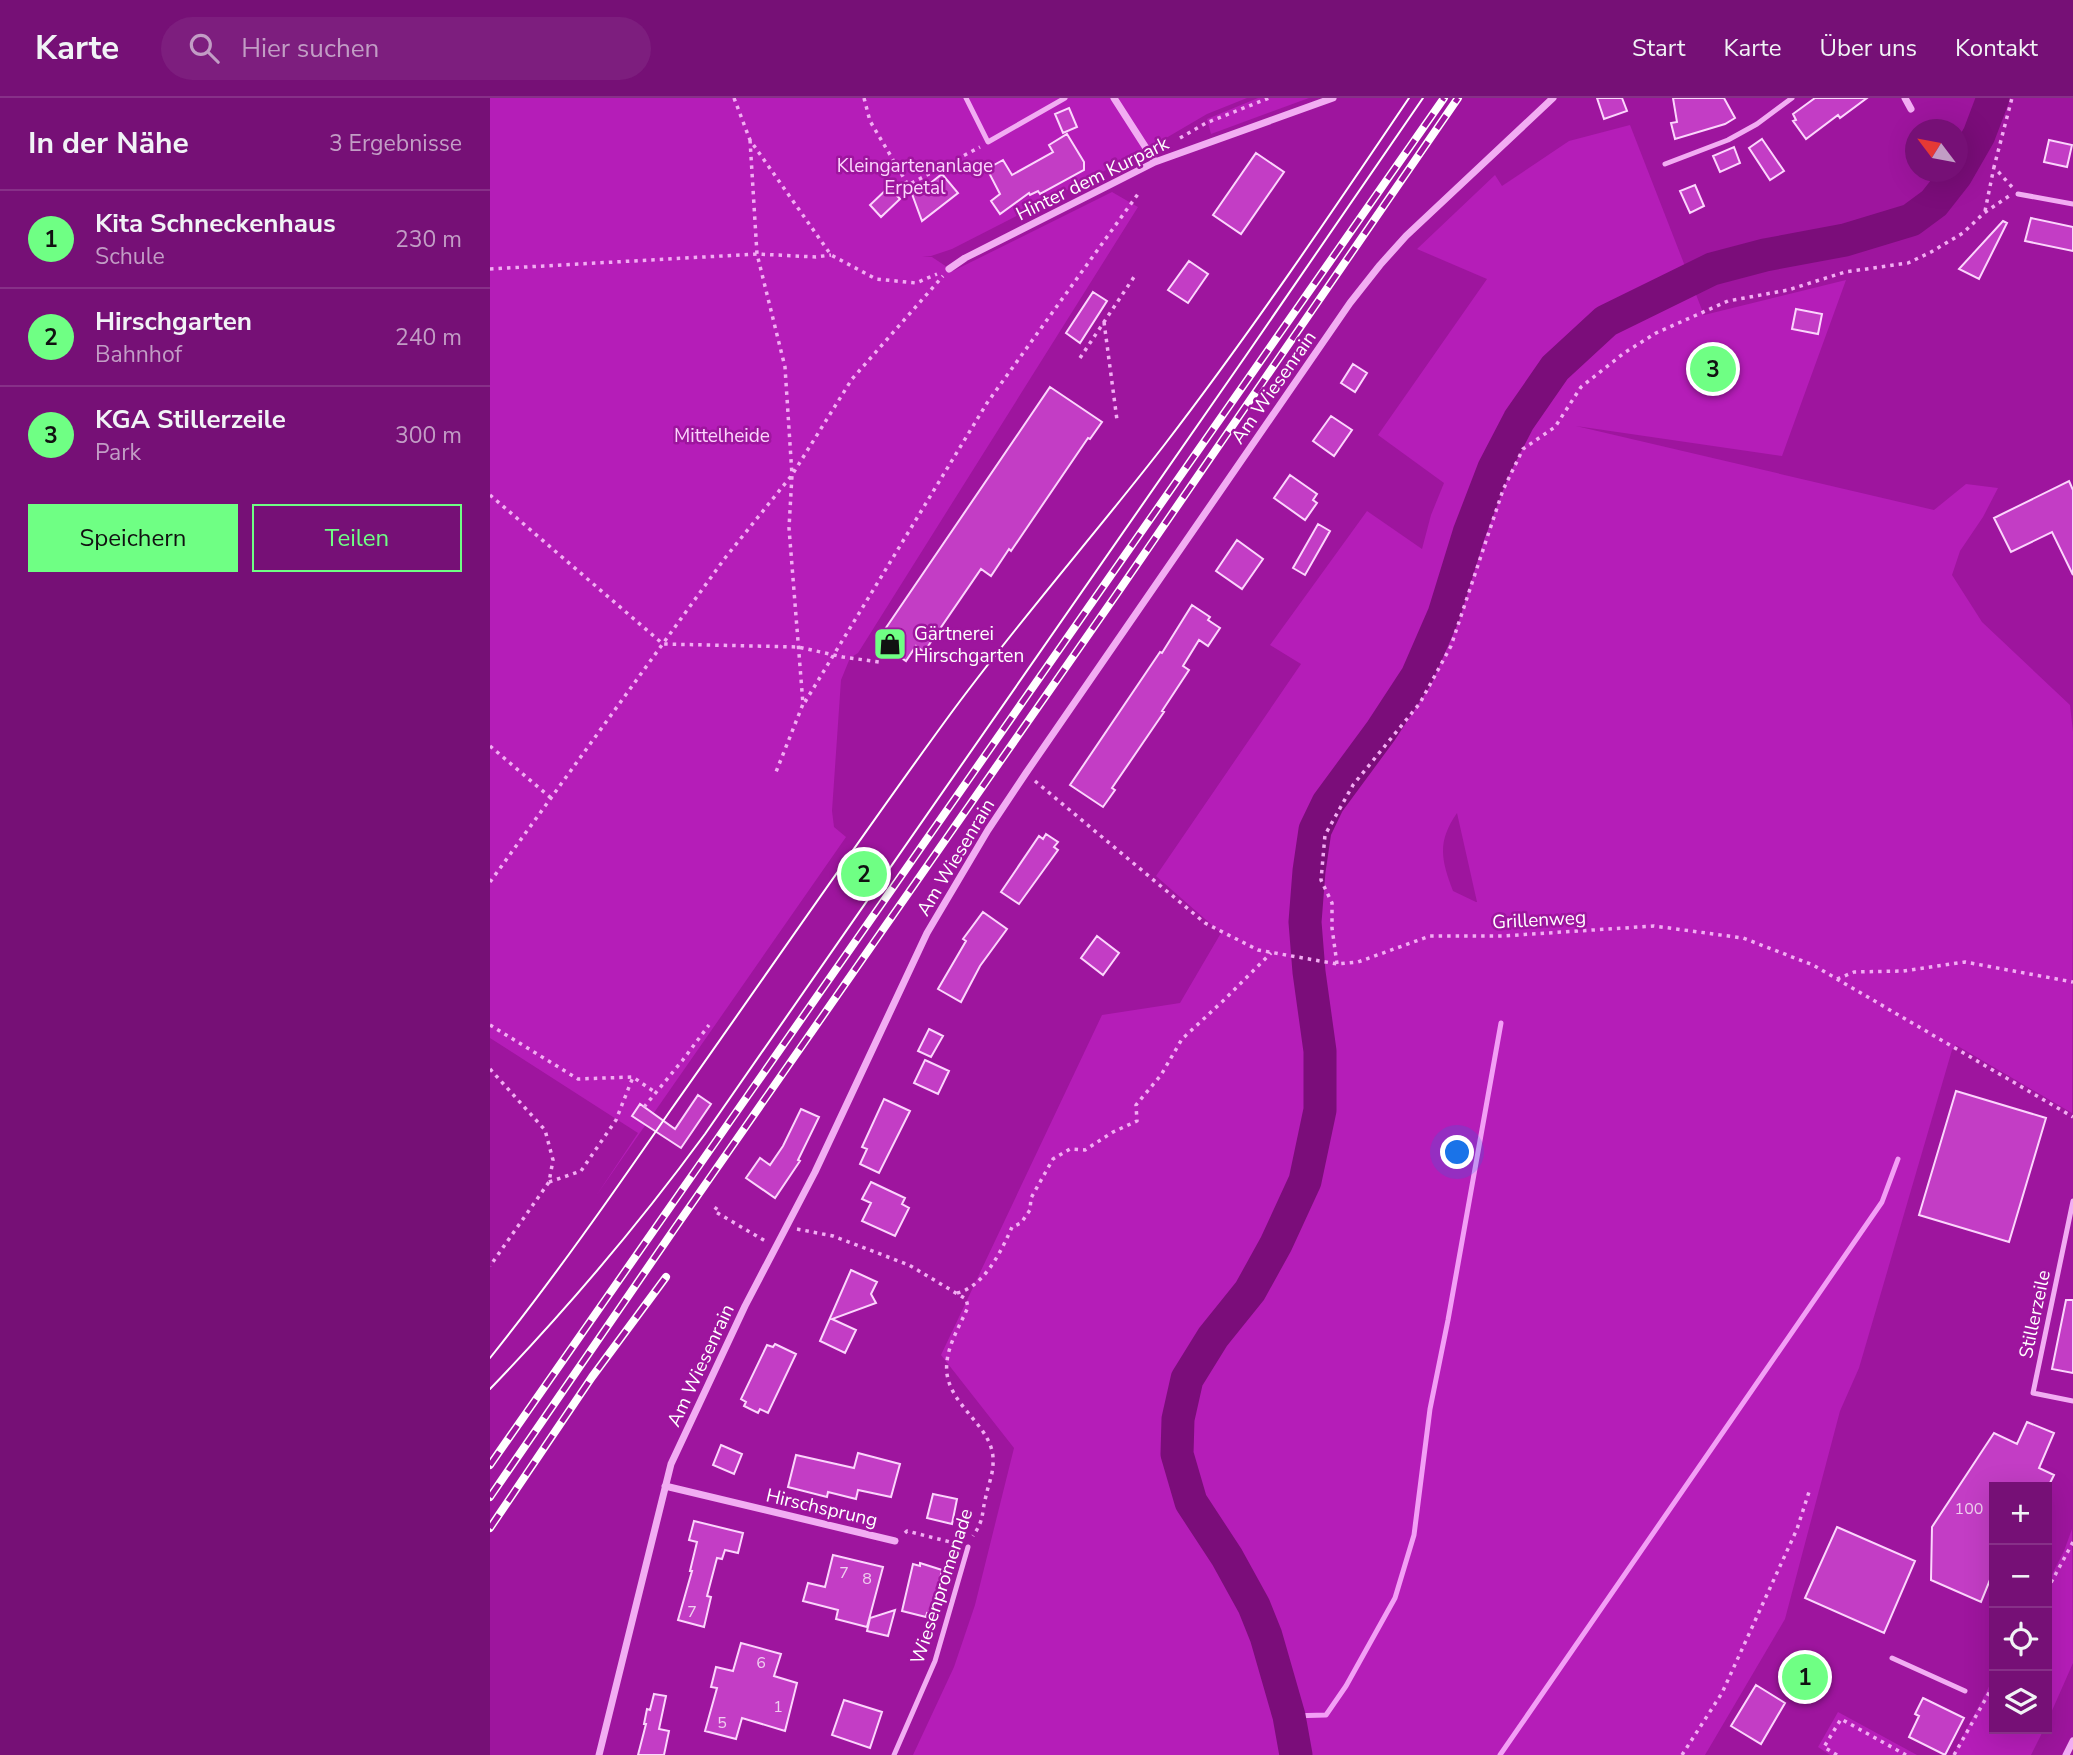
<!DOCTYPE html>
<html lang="de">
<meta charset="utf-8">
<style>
:root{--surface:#761076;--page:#7d1e7e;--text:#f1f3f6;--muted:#c29dc5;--line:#873088;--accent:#6fff84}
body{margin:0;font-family:"Nunito Sans",sans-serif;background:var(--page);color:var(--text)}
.controls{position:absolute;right:21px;bottom:21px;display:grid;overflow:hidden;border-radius:0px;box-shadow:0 7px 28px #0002}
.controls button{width:63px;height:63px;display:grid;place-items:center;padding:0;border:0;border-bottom:2px solid var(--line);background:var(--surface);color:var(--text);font:35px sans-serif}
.compass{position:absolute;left:1415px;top:21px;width:63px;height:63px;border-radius:50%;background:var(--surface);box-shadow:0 7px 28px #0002;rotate:302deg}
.you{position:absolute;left:968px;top:1055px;width:24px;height:24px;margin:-18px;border:5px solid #fff;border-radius:50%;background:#1a73e8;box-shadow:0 0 0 10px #1a73e833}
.badge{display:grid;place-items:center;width:46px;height:46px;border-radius:50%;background:var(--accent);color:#111;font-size:23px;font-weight:700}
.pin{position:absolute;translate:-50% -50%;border:4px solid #fff;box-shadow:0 2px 7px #0006}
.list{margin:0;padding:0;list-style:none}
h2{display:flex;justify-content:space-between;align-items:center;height:91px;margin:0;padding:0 28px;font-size:30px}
h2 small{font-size:23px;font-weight:400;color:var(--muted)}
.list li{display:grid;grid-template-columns:46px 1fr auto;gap:21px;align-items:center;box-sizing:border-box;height:98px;padding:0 28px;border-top:2px solid var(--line)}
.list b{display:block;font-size:26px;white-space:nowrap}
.list p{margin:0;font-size:23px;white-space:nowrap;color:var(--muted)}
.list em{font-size:23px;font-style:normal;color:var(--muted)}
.actions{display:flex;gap:14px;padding:21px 28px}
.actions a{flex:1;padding:16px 0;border:2px solid var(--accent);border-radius:0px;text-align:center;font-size:24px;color:var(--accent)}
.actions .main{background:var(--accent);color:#111}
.icon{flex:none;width:38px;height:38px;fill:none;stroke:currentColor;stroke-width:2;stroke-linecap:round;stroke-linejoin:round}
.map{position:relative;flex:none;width:1583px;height:1657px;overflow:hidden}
header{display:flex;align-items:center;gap:42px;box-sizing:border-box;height:98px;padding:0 35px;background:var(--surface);border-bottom:2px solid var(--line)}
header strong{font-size:33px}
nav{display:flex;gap:38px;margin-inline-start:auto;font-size:24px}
.search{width:490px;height:63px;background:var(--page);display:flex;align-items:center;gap:18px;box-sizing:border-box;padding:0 24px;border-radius:38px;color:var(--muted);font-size:26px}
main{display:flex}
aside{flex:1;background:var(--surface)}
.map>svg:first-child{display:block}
.green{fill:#b51db8;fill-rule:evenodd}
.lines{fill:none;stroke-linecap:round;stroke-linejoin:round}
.stream{stroke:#f39ff6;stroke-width:5}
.river{stroke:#7b0d7a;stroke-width:33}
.building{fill:#c33dc5;stroke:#fcd5fd;stroke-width:2}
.path{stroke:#f2adf3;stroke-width:3.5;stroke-dasharray:3.5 5;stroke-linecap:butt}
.service{stroke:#f2adf3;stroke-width:5}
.minor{stroke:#f2adf3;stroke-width:7}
.tram{stroke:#fff;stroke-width:2}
.rail-casing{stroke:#fff;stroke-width:8}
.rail{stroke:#9e159e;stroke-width:5;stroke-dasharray:16;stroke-linecap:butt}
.labels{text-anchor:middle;stroke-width:5;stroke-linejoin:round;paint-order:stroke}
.number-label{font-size:16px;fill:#f0cef0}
.park-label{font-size:19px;fill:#fcd5fd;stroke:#9e159e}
.street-label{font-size:19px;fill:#fff;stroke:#9e159e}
.poi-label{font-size:19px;fill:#fff;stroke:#9e159e;text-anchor:start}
</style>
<header>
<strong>Karte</strong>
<div class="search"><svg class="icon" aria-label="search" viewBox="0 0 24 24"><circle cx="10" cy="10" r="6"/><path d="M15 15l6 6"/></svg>Hier suchen</div>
<nav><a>Start</a><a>Karte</a><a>Über uns</a><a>Kontakt</a></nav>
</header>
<main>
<aside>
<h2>In der Nähe<small>3 Ergebnisse</small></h2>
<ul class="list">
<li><span class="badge">1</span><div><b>Kita Schneckenhaus</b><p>Schule</p></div><em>230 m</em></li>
<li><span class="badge">2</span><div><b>Hirschgarten</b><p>Bahnhof</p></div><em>240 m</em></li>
<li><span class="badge">3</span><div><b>KGA Stillerzeile</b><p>Park</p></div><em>300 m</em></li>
</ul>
<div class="actions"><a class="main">Speichern</a><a>Teilen</a></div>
</aside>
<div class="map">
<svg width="1583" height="1657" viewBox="0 0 1583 1657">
<rect width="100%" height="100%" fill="#9e159e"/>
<path class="green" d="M0,0H757L717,16L659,50L462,151L441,158H432L442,159L463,173L622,94L648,109L368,555L360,560L351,582L342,713L344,729L356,739L106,1098L148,1035L0,940Z
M768,0H819L721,36L717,21Z
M1140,27L1214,217L1356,182L1292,358L1086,328L1444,412L1476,386L1508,390L1493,419L1470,453L1462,477L1492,524L1580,607L1583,634L1582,1015L1466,947L1462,952L1369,1270L1350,1313L1295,1521L1215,1657H423L464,1569L485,1507L524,1350L451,1257L612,917L690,905L731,835L666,778L811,566L780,547L877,413L932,451L941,417L954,385L888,337L997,181L927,151L1005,77L1012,88L1079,43ZM967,715L987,804H986L963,793C951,761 947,744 967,715Z
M1582,1431L1583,1565L1557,1624V1486L1574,1453Z
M1504,1579V1631H1554L1541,1657H1463Z
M1348,1614L1427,1657H1340L1328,1649Z"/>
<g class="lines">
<path class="stream" d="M799,1618L836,1617L856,1588L905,1500L924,1437L940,1311L958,1222L1011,925
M1010,1657L1392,1104L1408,1061"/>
<path class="river" d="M806,1657L799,1618L776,1538L764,1508L737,1459L701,1404L687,1356L688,1321L697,1281L723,1239L760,1193L786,1146L815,1083L830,1012V953L819,874L815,824L819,773L825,732L838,705L891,633L927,578L954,516L979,435L1004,370L1029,322L1065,270L1116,223L1222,171L1275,157L1355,142L1421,122L1444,105L1466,77L1489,37L1503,0"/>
</g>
<path class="building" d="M1107,0H1132L1137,13L1114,21Z
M1183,0H1234L1245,20L1235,26L1185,41L1181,25L1187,24Z
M1325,0H1377L1350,20L1348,17L1316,41L1303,23L1306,22L1303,16Z
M579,10L587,29L573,35L565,16Z
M577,36L594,64V72L550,96L548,93L540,97L539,95L510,116L501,103L510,96L497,71L513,62L522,77L563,54L559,47Z
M1272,41L1294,73L1280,82L1259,50Z
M1559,42L1582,47L1577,69L1554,64Z
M1244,49L1250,65L1230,74L1223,58Z
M766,55L794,74L751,136L723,117Z
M452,76L468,95L432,123L422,96L438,87Z
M1205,87L1214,108L1200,115L1190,93Z
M399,89L410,101L391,119L380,107Z
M1541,120L1583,129V153L1535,143Z
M1513,123L1517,125L1489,181L1469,171Z
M699,163L718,176L698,205L678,192Z
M603,194L617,203L590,245L576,235Z
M1306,211L1332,216L1328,236L1302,231Z
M863,266L877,275L865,294L851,285Z
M560,289L612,324L600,341L598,340L521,453L519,451L501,478L491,471L434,554L426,548L416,563L387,543Z
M841,318L862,332L844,358L823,343Z
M800,377L827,396L823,402L827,405L815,422L784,400Z
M1579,383L1583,392V477L1562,434L1521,454L1504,420Z
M828,426L840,433L815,477L803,470Z
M747,442L773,461L752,491L726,473Z
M702,507L720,519L718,522L730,530L718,548L709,542L693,568L699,572L672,613L674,614L622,690L625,692L613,709L580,687L670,554L672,555Z
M556,736L568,744L564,749L568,752L529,806L511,794L549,738L553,741Z
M493,814L517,831L490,868L471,904L448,891L476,843L473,841Z
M607,838L629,855L613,877L591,860Z
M439,931L453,938L441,959L428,953Z
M435,962L459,973L448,996L424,985Z
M1466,993L1556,1020L1519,1144L1429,1117Z
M208,997L221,1006L191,1050L142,1018L150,1006L185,1031Z
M394,1001L420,1013L389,1075L370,1066L377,1051L372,1049Z
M311,1011L329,1019L308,1062L310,1063L285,1100L256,1080L270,1060L280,1067L293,1048Z
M381,1084L415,1100L412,1106L419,1110L405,1138L372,1123L381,1105L372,1101Z
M361,1172L387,1184L381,1196L386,1205L342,1221L366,1232L355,1255L330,1243Z
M1576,1202H1583V1275L1562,1271Z
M285,1246L306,1256L278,1315L270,1311L268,1315L254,1308L256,1304L251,1301L277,1247L283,1249Z
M1537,1324L1564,1335L1549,1370L1564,1377L1558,1389H1504V1472L1491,1504L1441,1482L1442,1429L1504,1335L1527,1346Z
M231,1347L252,1356L244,1376L223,1367Z
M368,1355L410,1366L401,1399L368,1392L366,1401L338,1394L337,1399L298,1389L306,1357L364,1370Z
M443,1396L467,1401L462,1426L437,1420Z
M204,1423L253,1435L248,1455L235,1452L232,1461L227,1460L217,1498L221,1499L214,1529L188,1522L202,1473H200L207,1444L199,1442Z
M1347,1429L1425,1463L1394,1535L1315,1500Z
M343,1457L393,1469L377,1529L346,1521L348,1512L313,1503L318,1485L335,1489Z
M430,1465L452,1472L442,1516L437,1515L436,1519L412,1513L423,1466L430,1468Z
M405,1512L398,1538L377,1533L380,1520Z
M251,1545L291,1556L284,1578L307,1585L295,1633L252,1620L246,1641L215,1633L227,1590L221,1589L226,1569L243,1573Z
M1266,1587L1295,1605L1271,1646L1241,1628Z
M164,1596L176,1598L169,1631L179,1633L174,1657H148L156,1626H154L157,1611L160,1612Z
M1433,1600L1474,1620L1455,1657L1419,1639L1429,1618L1425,1616Z
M354,1602L392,1614L380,1650L342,1637Z"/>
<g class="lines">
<path class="path" d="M244,0L260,42L341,157L386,181L426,185L447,176
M374,0L380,23L418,87L490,49
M690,40L716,25L779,0
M260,42L267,156L295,269L302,377L299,430L313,606L286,674
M1522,89L1504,69L1522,0
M1495,113L1504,69
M0,171L267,156L326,159L341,157
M614,224L627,322
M590,260L644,179
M0,397L173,546L308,549L353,559L389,564L398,550
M315,604L497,305L648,96
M0,648L61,700
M545,683L715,825L768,852L847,866L868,864L940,838H1012L1164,828L1253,840L1323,867L1583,1019
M0,784L235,460L302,377L362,281L453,178
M847,866L842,830V805L831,782L835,737L863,687L930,605L961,548L1013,392L1033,351L1065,329L1091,289L1134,255L1166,235L1238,203L1298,192L1355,174L1418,165L1441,154L1473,135L1494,115L1519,98
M1347,881L1364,874L1413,873L1475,864L1583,884
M0,927L88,981L143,979L166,995
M0,971L55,1032L63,1062L59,1084L0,1168
M154,1009L192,963L219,927
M59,1084L91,1073L126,1022L143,979
M227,1109L224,1113L277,1144
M307,1131L343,1138L419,1167L476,1201L478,1209C469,1230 454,1252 457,1276C462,1311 506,1330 503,1366C503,1376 498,1388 496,1398C491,1417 495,1420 483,1438
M467,1195C494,1189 512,1152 522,1129L531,1125L540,1112L541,1100L563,1061L580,1051L595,1052L623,1034L647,1023L646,1007L671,977L692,941L734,902L781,855
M415,1435L417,1433L468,1446
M1557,1492L1583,1444
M1192,1657L1232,1595L1307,1431L1319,1394
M1347,1657L1334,1649L1351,1621L1416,1657
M1464,1657L1504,1586"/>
<path class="service" d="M476,0L498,44L575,0
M1175,66L1238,42L1267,26L1302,0
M1528,96L1583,106
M1583,1103L1543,1295L1583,1303
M1402,1560L1475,1593
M404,1657L445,1563L478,1449"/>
<path class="minor" d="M624,0L665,64
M1415,0L1421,11
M459,171L475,160L665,64L843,0
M175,1388L405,1443
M109,1657L181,1366L255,1208L325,1074L437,835L498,732L536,675L860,205L890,167L916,138L1063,0
M1576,1657L1583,1643"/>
<path class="tram" d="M0,1260C64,1180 122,1097 180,1013C272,883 362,751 456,622C525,527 603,439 675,346C761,234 840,117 919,0
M0,1291C77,1211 149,1126 215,1036L755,259L933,0"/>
<defs>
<path id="rail" d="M0,1367L954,0
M0,1399L185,1130L626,497L968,0
M0,1430L102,1279L176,1179"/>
</defs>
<use href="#rail" class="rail-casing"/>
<use href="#rail" class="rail"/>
</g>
<defs>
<symbol id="shop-square" viewBox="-11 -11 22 22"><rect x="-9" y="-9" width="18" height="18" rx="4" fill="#6fff84" stroke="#9e159e"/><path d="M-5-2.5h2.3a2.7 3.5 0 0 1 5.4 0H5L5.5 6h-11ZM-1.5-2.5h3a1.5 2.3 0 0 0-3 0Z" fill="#111"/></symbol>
</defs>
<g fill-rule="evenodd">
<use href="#shop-square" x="381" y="527" width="38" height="38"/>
</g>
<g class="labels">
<g class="number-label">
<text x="1479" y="1416">100</text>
<text x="354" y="1480">7</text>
<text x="377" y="1486">8</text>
<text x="202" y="1519">7</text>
<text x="271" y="1570">6</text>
<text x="288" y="1614">1</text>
<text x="232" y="1630">5</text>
</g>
<g class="park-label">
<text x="425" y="74">Kleingartenanlage<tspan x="425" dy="22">Erpetal</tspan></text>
<text x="232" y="344">Mittelheide</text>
</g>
<g class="street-label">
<text transform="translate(602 80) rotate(-26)" y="7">Hinter dem Kurpark</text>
<text transform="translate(783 289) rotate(-55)" y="7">Am Wiesenrain</text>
<text transform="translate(465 759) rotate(-59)" y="7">Am Wiesenrain</text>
<text transform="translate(1049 821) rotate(-3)" y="7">Grillenweg</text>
<text transform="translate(1544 1216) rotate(-78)" y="7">Stillerzeile</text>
<text transform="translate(210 1267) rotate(-65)" y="7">Am Wiesenrain</text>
<text transform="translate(332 1409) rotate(13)" y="7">Hirschsprung</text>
<text transform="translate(451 1488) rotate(-72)" y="7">Wiesenpromenade</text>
</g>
<g class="poi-label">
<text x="424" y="542">Gärtnerei<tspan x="424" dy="22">Hirschgarten</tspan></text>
</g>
</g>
</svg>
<div class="controls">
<button>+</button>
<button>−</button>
<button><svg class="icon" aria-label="locate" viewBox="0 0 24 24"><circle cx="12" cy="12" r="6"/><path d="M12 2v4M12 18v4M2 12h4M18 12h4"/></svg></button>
<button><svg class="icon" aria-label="layers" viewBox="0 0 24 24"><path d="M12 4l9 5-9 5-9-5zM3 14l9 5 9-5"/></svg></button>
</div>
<svg class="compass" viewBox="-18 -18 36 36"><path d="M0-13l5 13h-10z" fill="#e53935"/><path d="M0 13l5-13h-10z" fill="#c29dc5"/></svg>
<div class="you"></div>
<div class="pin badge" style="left:1315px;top:1579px">1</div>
<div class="pin badge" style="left:374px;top:776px">2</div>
<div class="pin badge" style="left:1223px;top:271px">3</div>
</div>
</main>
